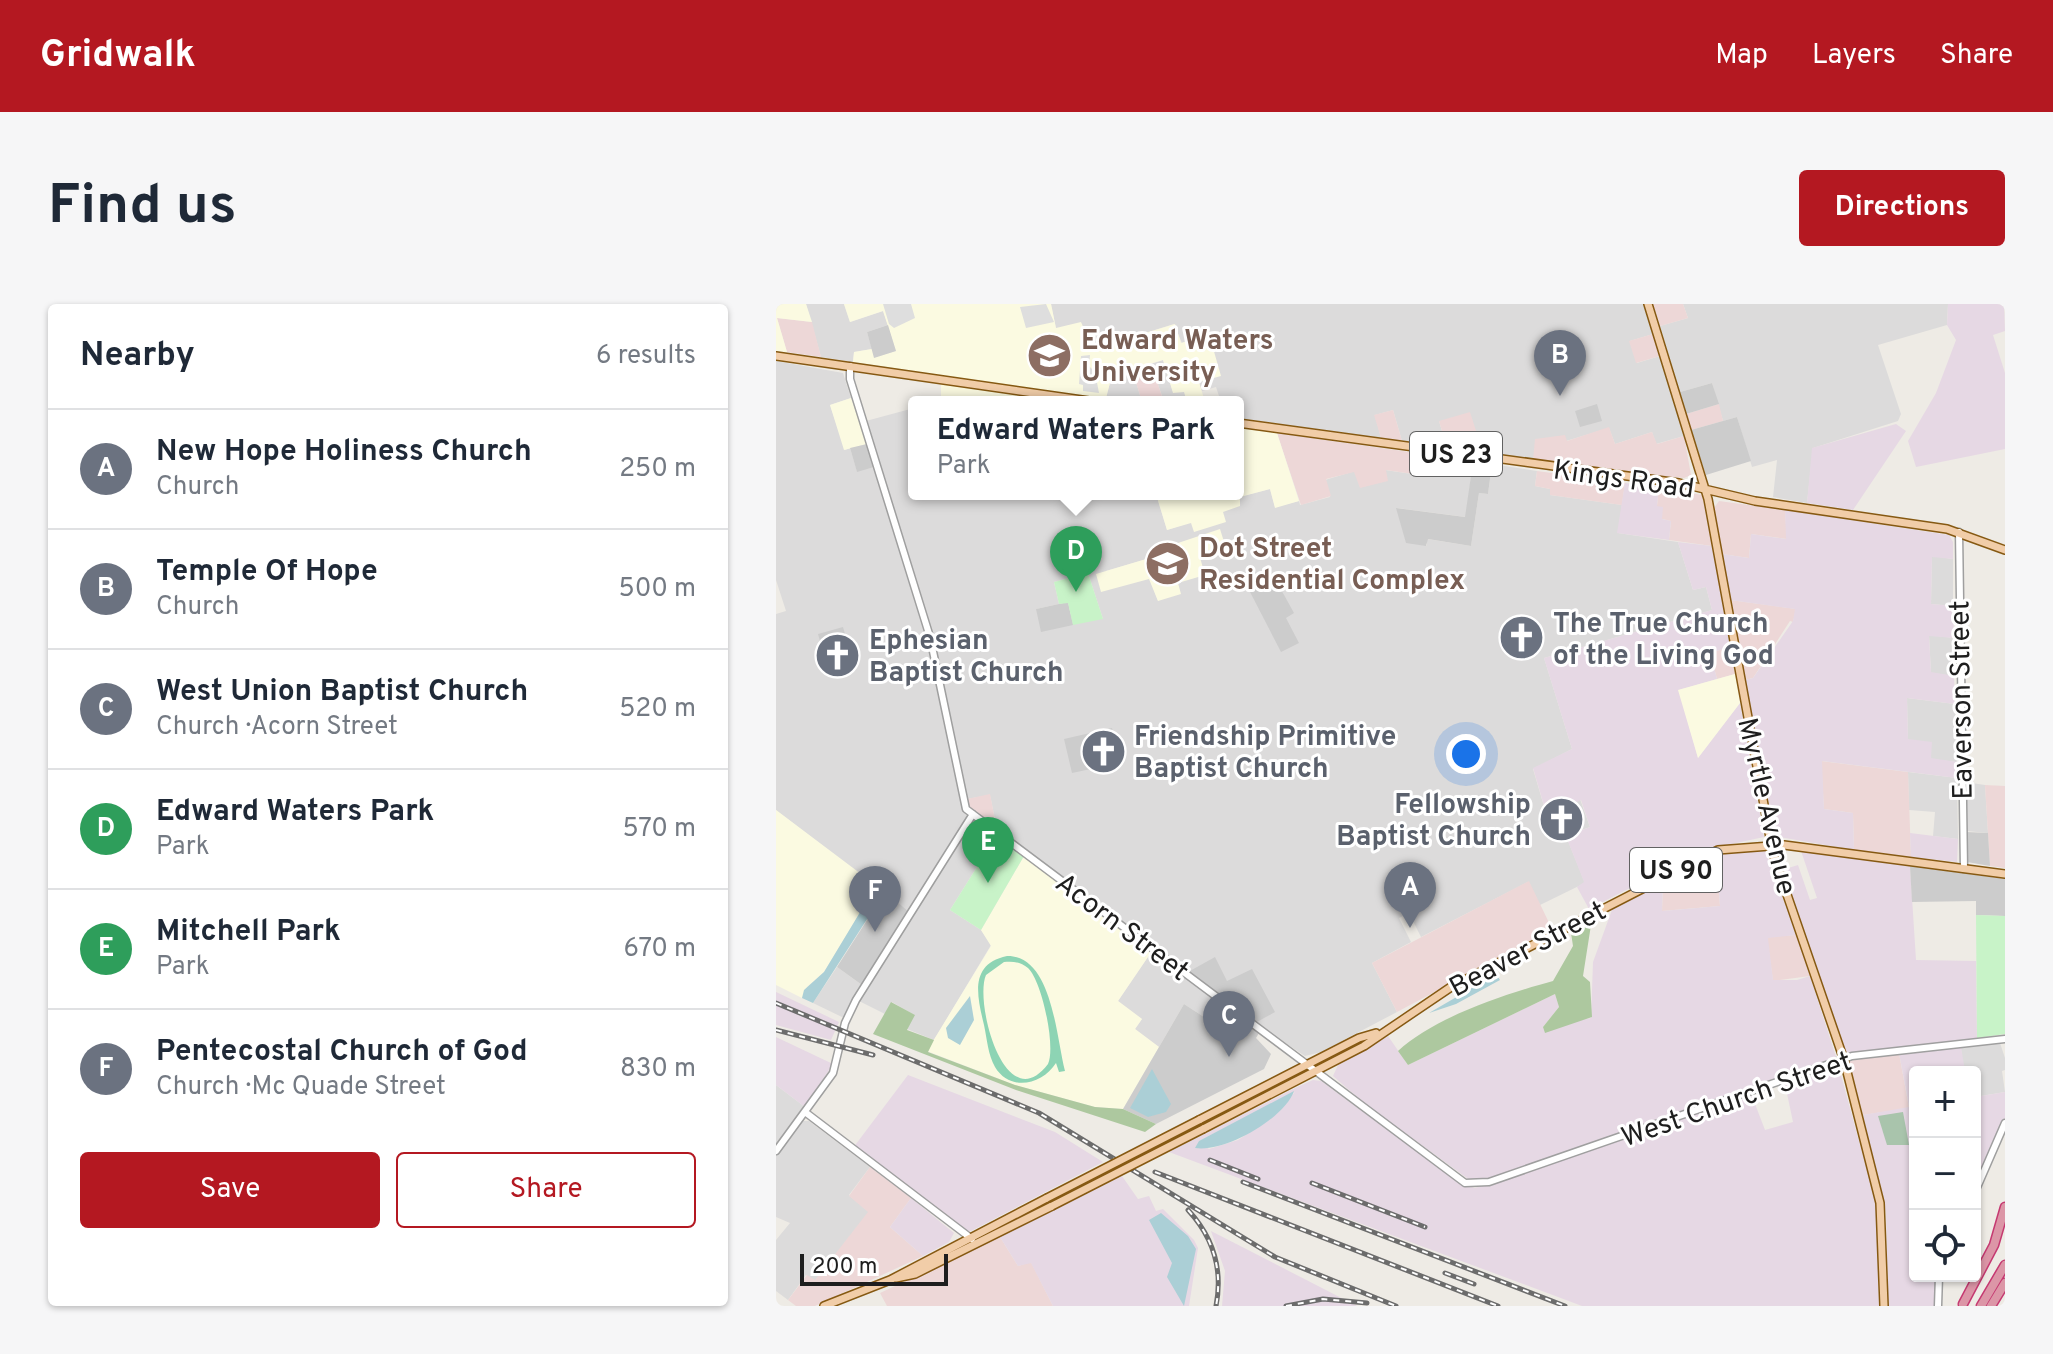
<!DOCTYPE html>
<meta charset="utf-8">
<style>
:root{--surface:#fff;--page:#f6f6f7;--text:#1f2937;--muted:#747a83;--line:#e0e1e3;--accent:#b41821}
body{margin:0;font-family:Overpass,sans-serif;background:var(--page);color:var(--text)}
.controls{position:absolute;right:24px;bottom:24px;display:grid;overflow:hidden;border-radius:8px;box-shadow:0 2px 6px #0004}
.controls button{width:72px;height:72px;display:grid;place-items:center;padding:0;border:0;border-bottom:2px solid var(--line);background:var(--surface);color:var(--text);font:40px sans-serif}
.scale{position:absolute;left:24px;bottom:20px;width:148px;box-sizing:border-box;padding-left:8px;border:4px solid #1e1e1e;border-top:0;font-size:22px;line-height:28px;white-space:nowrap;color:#1e1e1e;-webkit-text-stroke:6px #fff;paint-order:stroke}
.you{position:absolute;left:690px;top:450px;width:28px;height:28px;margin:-20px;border:6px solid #fff;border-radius:50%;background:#1a73e8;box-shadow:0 0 0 12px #1a73e833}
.badge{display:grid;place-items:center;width:52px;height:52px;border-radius:50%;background:var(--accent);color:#fff;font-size:26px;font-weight:700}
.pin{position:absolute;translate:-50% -66px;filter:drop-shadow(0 2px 4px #0008)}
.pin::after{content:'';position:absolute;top:42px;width:28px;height:24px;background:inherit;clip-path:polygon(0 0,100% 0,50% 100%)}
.popup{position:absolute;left:132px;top:92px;width:336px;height:104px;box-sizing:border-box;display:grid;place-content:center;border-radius:8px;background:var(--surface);filter:drop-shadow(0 2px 6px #0005);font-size:26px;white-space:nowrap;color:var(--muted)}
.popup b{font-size:30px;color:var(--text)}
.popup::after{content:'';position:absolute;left:50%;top:100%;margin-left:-16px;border:16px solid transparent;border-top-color:var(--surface)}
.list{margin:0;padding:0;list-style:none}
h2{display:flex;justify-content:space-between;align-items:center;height:104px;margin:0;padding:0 32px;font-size:34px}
h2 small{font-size:26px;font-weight:400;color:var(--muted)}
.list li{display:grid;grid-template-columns:52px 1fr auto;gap:24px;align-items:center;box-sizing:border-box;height:120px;padding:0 32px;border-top:2px solid var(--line)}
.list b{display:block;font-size:30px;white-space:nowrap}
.list p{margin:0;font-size:26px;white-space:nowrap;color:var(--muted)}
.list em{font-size:26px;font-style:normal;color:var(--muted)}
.actions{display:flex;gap:16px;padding:24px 32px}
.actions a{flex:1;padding:18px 0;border:2px solid var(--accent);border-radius:8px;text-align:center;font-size:28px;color:var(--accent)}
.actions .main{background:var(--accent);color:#fff}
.icon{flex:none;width:44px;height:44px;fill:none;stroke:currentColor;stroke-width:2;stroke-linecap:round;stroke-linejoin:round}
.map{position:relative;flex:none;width:1229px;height:1002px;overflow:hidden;border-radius:8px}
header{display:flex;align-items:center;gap:48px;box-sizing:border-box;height:112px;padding:0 40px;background:var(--accent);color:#fff}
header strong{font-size:38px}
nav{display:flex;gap:44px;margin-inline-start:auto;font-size:28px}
.intro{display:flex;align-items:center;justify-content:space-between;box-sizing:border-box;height:192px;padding:0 48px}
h1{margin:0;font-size:56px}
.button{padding:20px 36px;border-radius:8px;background:var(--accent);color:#fff;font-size:28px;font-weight:700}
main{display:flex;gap:48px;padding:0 48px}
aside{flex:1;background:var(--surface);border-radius:8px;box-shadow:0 2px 6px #0004}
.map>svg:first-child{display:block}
.residential{fill:#dcdbdb;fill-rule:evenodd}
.commercial{fill:#edd7d7}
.industrial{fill:#e6d8e4;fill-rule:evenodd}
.education{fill:#fbfae1}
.religious{fill:#ccc}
.forest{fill:#adc89f}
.cemetery{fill:#a9c4ac}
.park{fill:#c8f3c8}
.pitch{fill:#8dd4b4;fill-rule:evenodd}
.parking{fill:#dedede}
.water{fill:#abcfd6}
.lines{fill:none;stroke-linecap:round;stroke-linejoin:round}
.minor-casing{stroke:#9f9f9f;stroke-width:9}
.major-casing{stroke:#865912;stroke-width:10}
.highway-casing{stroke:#c53971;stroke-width:11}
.minor{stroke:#fff;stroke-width:6}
.major{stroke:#f1cda8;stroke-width:7}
.highway{stroke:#dc96a7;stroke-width:8}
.rail-casing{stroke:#6c6c6c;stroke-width:5}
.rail{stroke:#fff;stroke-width:2;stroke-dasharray:6;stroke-linecap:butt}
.major-bridge-casing{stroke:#865912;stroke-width:10;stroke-linecap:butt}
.major-bridge{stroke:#f1cda8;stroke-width:7}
.labels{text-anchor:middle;stroke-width:6;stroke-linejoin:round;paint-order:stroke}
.shield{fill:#fff;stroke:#626262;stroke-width:2}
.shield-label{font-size:26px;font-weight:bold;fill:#1e1e1e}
.education-label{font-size:28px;font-weight:bold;fill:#785e54;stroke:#fff;text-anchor:start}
.street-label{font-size:28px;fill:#1e1e1e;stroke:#fff}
.worship-label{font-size:28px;font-weight:bold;fill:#5b616d;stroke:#fff;text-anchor:start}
</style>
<header>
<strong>Gridwalk</strong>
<nav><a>Map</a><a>Layers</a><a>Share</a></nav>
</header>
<div class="intro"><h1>Find us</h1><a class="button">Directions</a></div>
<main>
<aside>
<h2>Nearby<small>6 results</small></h2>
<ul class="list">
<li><span class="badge" style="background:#6b7280">A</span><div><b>New Hope Holiness Church</b><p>Church</p></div><em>250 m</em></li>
<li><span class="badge" style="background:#6b7280">B</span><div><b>Temple Of Hope</b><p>Church</p></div><em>500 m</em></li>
<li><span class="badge" style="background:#6b7280">C</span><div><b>West Union Baptist Church</b><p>Church · Acorn Street</p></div><em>520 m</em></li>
<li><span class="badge" style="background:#2e9e5b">D</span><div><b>Edward Waters Park</b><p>Park</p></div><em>570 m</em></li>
<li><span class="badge" style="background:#2e9e5b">E</span><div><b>Mitchell Park</b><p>Park</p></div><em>670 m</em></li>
<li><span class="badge" style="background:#6b7280">F</span><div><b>Pentecostal Church of God</b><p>Church · Mc Quade Street</p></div><em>830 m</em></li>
</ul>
<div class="actions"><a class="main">Save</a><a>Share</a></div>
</aside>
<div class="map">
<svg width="1229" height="1002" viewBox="0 0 1229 1002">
<rect width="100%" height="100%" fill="#eeebe5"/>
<path class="residential" d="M30,0H68L74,18L107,7L112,21L91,28L96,45L78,48L77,58L45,53Z
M275,0H867L877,30L854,37L861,59L884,52L908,132L880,140L876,128L839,140L833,124L790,137L757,156L702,148L703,136L663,117L671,144L626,137L617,106L599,111L605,134L462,114V98H445L440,83L426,87L398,20L317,45L309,22L280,25Z
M907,0H1172L1171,21L1102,41L1125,110L1122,117L1037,144L1031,199L997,193L1001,156L976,163L961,113L947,117L936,79L904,88L884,22L912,14Z
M387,56L397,88H409L411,98H388L375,60Z
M0,57L67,69L75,94L54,101L69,146L74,144L81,167L98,163L152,336L191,514L132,607L0,506V310L10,307L0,276Z
M356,65L366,98H329L336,71Z
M138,104V190H380L391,226L446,208L463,193L494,185L499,203L523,197L524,201L554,193L549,176L579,167L584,183L609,166L636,170L640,149L697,158L690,213L621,204L651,242V235L695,242L703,189L712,190L716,160L761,167L759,182L774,185V191L846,201L842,229L902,238L917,286L930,283L936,306L768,354L796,445L757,465L778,536L790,532L809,579L764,601L752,578L645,633L633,609L623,614L635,638L596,659L621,708L545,748L529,752L479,719L451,677L412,668L221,526L214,491L191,495L157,331L90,117ZM444,226L402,279L382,297L374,275L330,267L398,247L397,241ZM312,269L327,315L260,305L283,300L278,278Z
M1156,252L1177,255V302L1155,300Z
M1153,331L1178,334V372L1155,369Z
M1131,394L1179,400L1181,458L1155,455L1132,435Z
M1132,468L1181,474L1182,535L1157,532L1159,508L1133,506Z
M1189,478L1209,481L1212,529L1190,527Z
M804,495L814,523L797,529L788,503Z
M200,515L221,531L174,606L205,626L215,641L158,736L131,725L138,711L116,698L109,710L83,697L196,517Z
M376,647L442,697L428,713L408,700L383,743L359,725L366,715L342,697Z
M61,663L86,681L68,714L37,699Z
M1224,739L1229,754V766L1226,767L1229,788L1199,793V768H1186L1185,743Z
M0,781L29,803L0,842Z
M25,817H33L94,863L73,891L93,908L39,977L30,971L12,996L0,987V936L14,919L0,913V851Z"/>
<path class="commercial" d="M877,0H907L912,14L884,22Z
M1,14L36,18L45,53L11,48Z
M877,30L884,52L860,59L853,37Z
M375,60L388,98H366L356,65Z
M943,100L947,117L915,126L910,110Z
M617,106L626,137L605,134L598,111Z
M694,108L703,136L702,148L671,144L663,117Z
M833,123L839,140L876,128L881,140L908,132L915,171L908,174L851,169L757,156L759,135L789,131L791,137Z
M501,129L640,149L637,170L610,166L612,177L584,184L578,168L550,175L555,192L525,201Z
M761,167L849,179L846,201L774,191V185L759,182Z
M883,183L926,191L936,242L893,236L895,217L886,215L881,202Z
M943,197L1009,206L1011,235L975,230L973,254L946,250L938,204Z
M954,296L1020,305L1017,318L1014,317L977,374L969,376Z
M954,343L959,370L941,375L934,349Z
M1045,457L1132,468L1135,553L1078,546L1077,509L1048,505Z
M1209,481L1229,482V564L1214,562Z
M214,490L221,526L193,504L191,495Z
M940,551L944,602L886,607L887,578Z
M753,577L776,625L621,708L596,659Z
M1020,631L1034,672L997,677L991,633Z
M1123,749L1133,804L1087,811L1073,757Z
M94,863L135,894L114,923L147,952L39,1002H20L12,996L31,971L39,976L92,908L73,892Z
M224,933L242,962L255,958L277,1002H111L104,989Z"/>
<path class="industrial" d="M1172,0H1228L1229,27L1217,31L1229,69V145L1140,163L1132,137L1160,89L1180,36L1171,21Z
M1120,120L1130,127L1077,206L1031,199L1036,144Z
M849,179L883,183L881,202L887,203L886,215L895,217L893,236L841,229Z
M1009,206L1173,231L1177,238V255L1156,253L1155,300L1177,302L1178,334L1153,332L1155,368L1178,372L1179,400L1131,394L1132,435L1156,438L1155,454L1181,458V474L1046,457L1048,505L1077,509L1078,546L997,532L969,376L977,374L1017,317L1019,305L954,296L946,250L973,254L975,230L1010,235Z
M902,238L936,242L954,343L934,349L941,375L903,386L922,454L964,399L988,533L928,546L813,605L801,583L808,578L790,532L814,523L805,496L771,512L757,464L796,445L768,354L936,306L930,283L917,286Z
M1134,529L1182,535L1181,558L1135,553Z
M990,546L1020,631L992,634L997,676H1021L1034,672L1061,756L710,877H695L588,799L557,772L563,759L612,732L632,761L779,690L783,703L767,723L815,714L817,658L837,603L887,578L886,607L944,602L940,551Z
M1025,547L1134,562L1140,656L1200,657L1201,734L1070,749L1006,566L1022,561L1034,596L1041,594Z
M0,688L63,718L55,736L0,721Z
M0,733L57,760L29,803L0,781Z
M1185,743L1189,767L1139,768V972H1160L1159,1002H1112L1110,909L1087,811L1133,803L1123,749Z
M1063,764L1101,903L1103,1002H806L393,848L517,785L537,776L545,777L684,879L699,884L976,792L989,826L1017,818L1009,780ZM519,788L487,820L462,836L433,845L423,837Z
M132,771L279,828L327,858L195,927H189L77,844Z
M1229,788V814L1199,881V793Z
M346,872L362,895L373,892L380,907L387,905L418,936L422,944L413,1002H277L255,959L242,962L224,933Z
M135,894L178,929L173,938L147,952L114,923Z
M435,927L581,1002H446L449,967Z"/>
<path class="education" d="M0,0H30L36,18L1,14L11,48L0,47Z
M68,0H275L280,24L305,18L317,45L399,20L405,39L433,30L445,72L423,78L429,98H411L408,88L397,89L387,56L336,71L329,98H165V71L77,58L78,48L96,45L99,53L120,47L107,7L74,18Z
M75,94L91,140L68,146L54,101Z
M462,124L501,129L523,197L499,204L494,185L464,193V202L447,208L450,218L418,228L415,219L391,226L380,190H462Z
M444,225L449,241L423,250L429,271L402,279L405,290L382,297L373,275L325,288L320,270L397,247L396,241Z
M959,370L964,399L922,454L902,386Z
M0,506L109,588L104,595L95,591L48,668L31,683L26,694L0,681Z
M248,552L376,647L342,697L366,715L359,725L383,743L347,805L319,803L239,781L151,747L215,642L205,626Z"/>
<path class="religious" d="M112,21L120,47L98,54L91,28Z
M936,79L943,100L910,110L904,88Z
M821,100L826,117L804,123L799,107Z
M961,113L975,157L930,171L915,126Z
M91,140L98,163L81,168L74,144Z
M697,158L716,160L712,190L703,189L695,242L652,235L650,242L630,239L620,204L689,213Z
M502,280L518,309L510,314L523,339L505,348L473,286Z
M292,298L297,321L265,328L260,305Z
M67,323L79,364L53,370L42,330Z
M753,323L761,347L738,353L729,330Z
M336,424L343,459L296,469L288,435Z
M788,503L797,529L779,537L771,512Z
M1190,528L1212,529L1214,562L1191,558Z
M1134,562L1229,575V612L1200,611V597L1136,598Z
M109,588L132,607L86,681L61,663Z
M439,653L451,677L476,665L499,708L479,719L412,668Z
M442,697L483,729L480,734L495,750L488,765L380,820L347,805L408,700L428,713Z"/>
<path class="forest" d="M815,621L807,672L814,678L816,713L769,729L767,723L783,703L779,690L632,761L622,747C659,713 729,690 777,677L797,642L795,629Z
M115,698L139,711L131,726L158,736L152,748L239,781L319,803L347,805L380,820L369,828L240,786L97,730Z"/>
<path class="cemetery" d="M1127,808L1133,841H1111L1102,812Z"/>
<path class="park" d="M312,269L327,315L297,321L292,299L283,300L278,278Z
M221,531L248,552L205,626L174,606Z
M1200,611L1229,612V730L1201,734Z"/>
<path class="pitch" d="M231,652C276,651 280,732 289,767L283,768L280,759C266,781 234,788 219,763C212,751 211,735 208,721C201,692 193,660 231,652ZM228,658C237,657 245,658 252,664C266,677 280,743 272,760C229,816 198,698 210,671Z"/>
<path class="parking" d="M107,0H135L139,14L118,24L113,20Z
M270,0L278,18L250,24L244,3Z
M314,51L313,62L319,68L323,89L307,87V81L303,80L305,52Z"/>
<path class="water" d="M100,588L104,595L37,699L26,694L28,686L48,668L92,595Z
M720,670L724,676L680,700L653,709Z
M194,692L198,716L184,741L172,734L170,724Z
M376,765L395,800L390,808L372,813L354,804Z
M518,787C509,814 449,849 419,844L423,837Z
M385,909L412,932L420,945L408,1002L391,973L396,959L373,916Z"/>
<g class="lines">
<defs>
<path id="minor" d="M74,62V75L154,333L190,505L689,879L713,878L1076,752L1229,735
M1183,228L1188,565
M29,808L196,935
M0,847L57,769L69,719L80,696L197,510
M1199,888L1229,819
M1162,1002L1163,972"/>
<path id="major" d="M872,0L932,195L997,550L1068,756L1104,899L1108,1002
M0,52L320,98
M462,119L903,179L979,197L1171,225L1229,246
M423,816L583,734L600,729
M427,825L588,742L675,683L942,546L1008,541L1229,570
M120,974L139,970L276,902
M48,1002L114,976L271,894"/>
<path id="highway" d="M1187,1000L1218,941L1229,903
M1205,1002L1229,961
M1215,1002L1229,979"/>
</defs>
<use href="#minor" class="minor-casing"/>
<use href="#major" class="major-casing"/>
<use href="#highway" class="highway-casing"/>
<use href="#minor" class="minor"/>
<use href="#major" class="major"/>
<use href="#highway" class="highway"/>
<defs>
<path id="rail" d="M0,699L263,809L499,953L620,1002
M0,726L97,751
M434,856L482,875
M379,868L722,1002
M467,878L789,1002
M536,879L649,923
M412,906C437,933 447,966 440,1002
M669,969L698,980
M510,1002L547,995L591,999"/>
</defs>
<use href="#rail" class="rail-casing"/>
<use href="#rail" class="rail"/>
<defs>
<path id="major-bridge" d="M271,894L423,816
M276,902L427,825"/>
</defs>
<use href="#major-bridge" class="major-bridge-casing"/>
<use href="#major-bridge" class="major-bridge"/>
</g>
<defs>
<symbol id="university-disc" viewBox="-11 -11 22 22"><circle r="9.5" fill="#8d6e63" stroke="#fff"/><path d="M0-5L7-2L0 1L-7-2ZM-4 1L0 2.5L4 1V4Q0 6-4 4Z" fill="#fff"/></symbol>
<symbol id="church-disc" viewBox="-11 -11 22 22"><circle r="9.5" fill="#6b7280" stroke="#fff"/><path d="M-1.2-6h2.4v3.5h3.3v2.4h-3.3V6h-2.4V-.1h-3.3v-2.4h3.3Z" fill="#fff"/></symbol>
</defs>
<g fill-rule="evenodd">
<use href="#university-disc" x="248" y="26" width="51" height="51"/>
<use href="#university-disc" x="366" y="234" width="51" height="51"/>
<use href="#church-disc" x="720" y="308" width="51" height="51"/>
<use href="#church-disc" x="36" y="326" width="51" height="51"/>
<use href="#church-disc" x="302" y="422" width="51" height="51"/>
<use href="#church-disc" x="760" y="490" width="51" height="51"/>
</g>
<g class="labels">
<g class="shield">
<rect x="634" y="128" width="92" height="44" rx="6"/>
<rect x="854" y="544" width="92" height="44" rx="6"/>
</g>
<g class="shield-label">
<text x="680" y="159">US 23</text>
<text x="900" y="575">US 90</text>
</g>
<g class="education-label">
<text x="305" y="45">Edward Waters<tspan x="305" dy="32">University</tspan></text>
<text x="423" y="253">Dot Street<tspan x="423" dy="32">Residential Complex</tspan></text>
</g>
<g class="street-label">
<text transform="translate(848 174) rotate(8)" y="10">Kings Road</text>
<text transform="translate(1184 396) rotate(-91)" y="10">Eaverson Street</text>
<text transform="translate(992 502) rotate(77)" y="10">Myrtle Avenue</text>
<text transform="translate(347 622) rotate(37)" y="10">Acorn Street</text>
<text transform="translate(751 644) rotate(-28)" y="10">Beaver Street</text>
<text transform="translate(960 794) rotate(-19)" y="10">West Church Street</text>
</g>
<g class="worship-label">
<text x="777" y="328">The True Church<tspan x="777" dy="32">of the Living God</tspan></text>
<text x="93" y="345">Ephesian<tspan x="93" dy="32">Baptist Church</tspan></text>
<text x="358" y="441">Friendship Primitive<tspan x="358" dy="32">Baptist Church</tspan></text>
<text x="755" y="509" text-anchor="end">Fellowship<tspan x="755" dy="32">Baptist Church</tspan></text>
</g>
</g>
</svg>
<div class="controls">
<button>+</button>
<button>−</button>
<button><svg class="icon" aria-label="locate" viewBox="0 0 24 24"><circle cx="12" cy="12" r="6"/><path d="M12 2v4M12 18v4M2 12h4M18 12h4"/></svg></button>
</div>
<div class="scale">200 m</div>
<div class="you"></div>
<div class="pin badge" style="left:634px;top:624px;background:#6b7280">A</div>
<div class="pin badge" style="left:784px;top:92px;background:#6b7280">B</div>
<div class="pin badge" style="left:453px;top:753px;background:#6b7280">C</div>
<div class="pin badge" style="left:300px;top:288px;background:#2e9e5b">D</div>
<div class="popup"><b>Edward Waters Park</b>Park</div>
<div class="pin badge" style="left:212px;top:579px;background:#2e9e5b">E</div>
<div class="pin badge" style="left:99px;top:628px;background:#6b7280">F</div>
</div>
</main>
